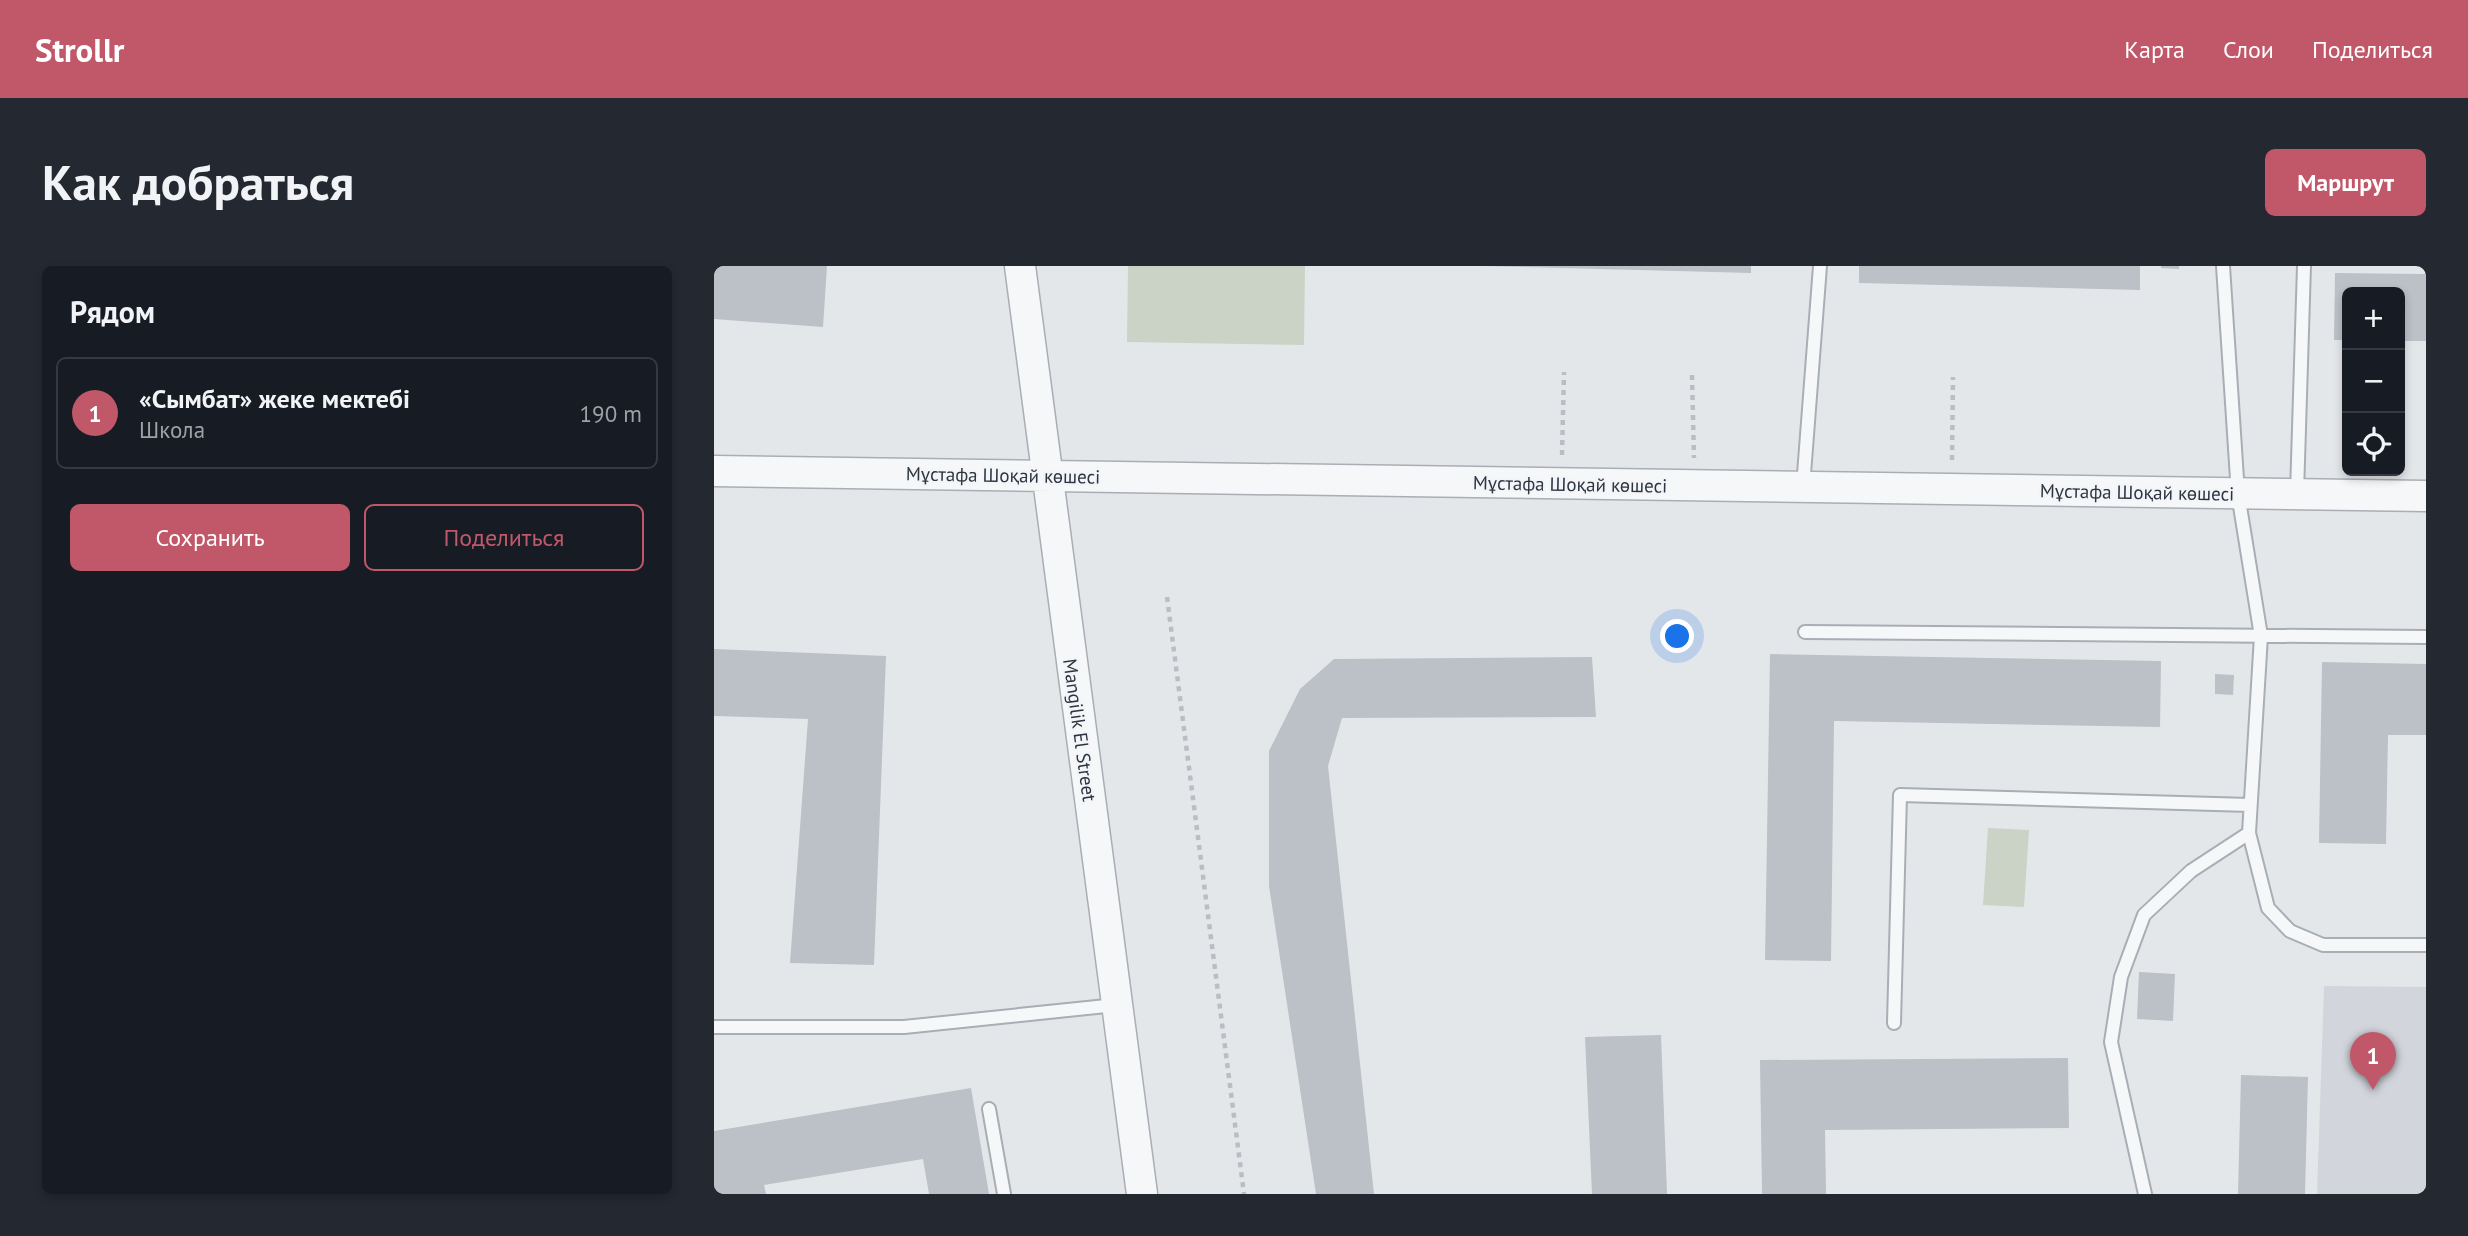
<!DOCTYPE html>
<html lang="ru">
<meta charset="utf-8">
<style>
:root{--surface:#171b24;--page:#242831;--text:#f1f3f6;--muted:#9ea1a6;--line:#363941;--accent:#c05869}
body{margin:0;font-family:"PT Sans",sans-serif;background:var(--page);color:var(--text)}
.controls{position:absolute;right:21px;top:21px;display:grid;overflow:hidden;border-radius:10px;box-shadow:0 4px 10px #0003}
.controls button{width:63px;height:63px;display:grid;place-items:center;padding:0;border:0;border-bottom:2px solid var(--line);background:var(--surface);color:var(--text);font:35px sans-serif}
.you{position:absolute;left:964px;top:371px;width:24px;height:24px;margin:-18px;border:5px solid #fff;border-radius:50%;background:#1a73e8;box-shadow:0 0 0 10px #1a73e833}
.badge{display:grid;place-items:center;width:46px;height:46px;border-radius:50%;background:var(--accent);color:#fff;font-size:23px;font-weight:700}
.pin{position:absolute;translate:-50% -58px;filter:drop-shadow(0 2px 4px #0008)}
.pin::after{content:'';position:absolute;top:37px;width:24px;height:21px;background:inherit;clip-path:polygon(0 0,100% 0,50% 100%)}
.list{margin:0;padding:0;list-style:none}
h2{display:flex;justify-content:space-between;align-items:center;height:91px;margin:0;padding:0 28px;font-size:30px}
h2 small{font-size:23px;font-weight:400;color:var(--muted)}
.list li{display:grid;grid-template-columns:46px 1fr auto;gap:21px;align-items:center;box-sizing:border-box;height:112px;margin:0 14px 14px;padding:0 14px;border:2px solid var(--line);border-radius:10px}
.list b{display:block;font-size:26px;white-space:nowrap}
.list p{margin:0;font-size:23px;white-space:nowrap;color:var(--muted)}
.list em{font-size:23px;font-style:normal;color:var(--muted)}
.actions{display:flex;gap:14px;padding:21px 28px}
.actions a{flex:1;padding:16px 0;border:2px solid var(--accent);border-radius:10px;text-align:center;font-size:24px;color:var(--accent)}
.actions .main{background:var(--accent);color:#fff}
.icon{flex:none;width:38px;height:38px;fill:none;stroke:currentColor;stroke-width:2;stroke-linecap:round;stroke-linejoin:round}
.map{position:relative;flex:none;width:1712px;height:928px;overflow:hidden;border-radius:10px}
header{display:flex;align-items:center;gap:42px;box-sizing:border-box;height:98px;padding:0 35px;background:var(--accent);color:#fff}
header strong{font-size:33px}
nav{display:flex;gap:38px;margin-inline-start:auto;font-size:24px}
.intro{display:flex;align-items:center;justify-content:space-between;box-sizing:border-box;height:168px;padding:0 42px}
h1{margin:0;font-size:49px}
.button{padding:18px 32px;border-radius:10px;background:var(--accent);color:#fff;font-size:24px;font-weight:700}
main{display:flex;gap:42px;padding:0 42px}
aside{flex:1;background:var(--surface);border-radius:10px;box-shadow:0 4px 10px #0003}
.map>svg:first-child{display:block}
.built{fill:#d2d6dc}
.green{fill:#cad3c6}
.building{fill:#bcc0c7}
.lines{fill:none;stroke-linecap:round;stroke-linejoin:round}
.service-casing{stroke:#a9aeb4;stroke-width:16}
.tertiary-casing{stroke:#a9aeb4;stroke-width:33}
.path{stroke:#babdc2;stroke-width:4.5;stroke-dasharray:5 5;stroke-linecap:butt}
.service{stroke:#f6f7f9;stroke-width:12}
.tertiary{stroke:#f6f7f9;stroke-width:30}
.labels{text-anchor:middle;stroke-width:5;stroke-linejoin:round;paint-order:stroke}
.street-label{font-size:19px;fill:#2d3541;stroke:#f4f5f8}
</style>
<header>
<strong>Strollr</strong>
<nav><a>Карта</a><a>Слои</a><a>Поделиться</a></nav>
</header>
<div class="intro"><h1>Как добраться</h1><a class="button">Маршрут</a></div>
<main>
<aside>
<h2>Рядом<small></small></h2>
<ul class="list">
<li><span class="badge">1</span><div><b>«Сымбат» жеке мектебі</b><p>Школа</p></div><em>190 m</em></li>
</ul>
<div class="actions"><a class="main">Сохранить</a><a>Поделиться</a></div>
</aside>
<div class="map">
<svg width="1712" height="928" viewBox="0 0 1712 928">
<rect width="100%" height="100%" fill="#e4e7ea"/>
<path class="built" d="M1610,720L1712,721V928H1603Z"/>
<path class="green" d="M414,0H591L590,79L413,76Z
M1274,562L1315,564L1310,641L1269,639Z"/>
<path class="building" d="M0,0H113L109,61L0,53Z
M769,0H1037V7Z
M1145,0H1426V24L1145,17Z
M1447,0H1465V3L1447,2Z
M1621,7L1712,8V75H1686V26H1633V74H1620Z
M0,383L172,390L160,699L76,697L94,453L0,450Z
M1056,388L1447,395L1446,461L1120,455L1117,695L1051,694Z
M878,391L882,451L628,452L614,500L660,928H602L555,620V485L586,423L620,393Z
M1608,396L1712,398V469H1674L1672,578L1605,577Z
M1501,408L1520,409L1519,429L1501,428Z
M1425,706L1461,708L1459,755L1423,753Z
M947,769L953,928H878L871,771Z
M1354,792L1355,862L1111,864L1112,928H1048L1046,794Z
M1527,809L1594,811L1591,928H1524Z
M257,822L275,928H215L209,893L50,919L52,928H0V865Z"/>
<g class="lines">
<defs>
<path id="service" d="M1509,0L1524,228L1547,370L1535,567L1554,642L1576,665L1609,679H1712
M1089,221L1106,0
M1583,227L1590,0
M1091,366L1712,371
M1180,757L1186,529L1536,539
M0,761H190L402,739
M275,843L290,928
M1431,928L1397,776L1407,711L1430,649L1477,605L1535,567"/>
<path id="tertiary" d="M306,0L428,928
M0,205L1712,230"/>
</defs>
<use href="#service" class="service-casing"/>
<use href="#tertiary" class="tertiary-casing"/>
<path class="path" d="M978,109L980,192
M848,189L850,106
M1238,194L1239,111
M453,331L530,928"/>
<use href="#service" class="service"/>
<use href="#tertiary" class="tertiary"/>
</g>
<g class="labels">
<g class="street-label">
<text transform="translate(289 209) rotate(1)" y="7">Мұстафа Шоқай көшесі</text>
<text transform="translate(856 218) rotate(1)" y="7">Мұстафа Шоқай көшесі</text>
<text transform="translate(1423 226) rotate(1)" y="7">Мұстафа Шоқай көшесі</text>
<text transform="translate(366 464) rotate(82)" y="7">Mangilik El Street</text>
</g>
</g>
</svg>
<div class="controls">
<button>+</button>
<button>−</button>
<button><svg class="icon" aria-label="locate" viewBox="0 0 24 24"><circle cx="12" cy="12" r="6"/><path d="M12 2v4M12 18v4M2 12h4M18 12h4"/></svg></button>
</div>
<div class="you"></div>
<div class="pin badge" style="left:1659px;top:824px">1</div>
</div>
</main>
